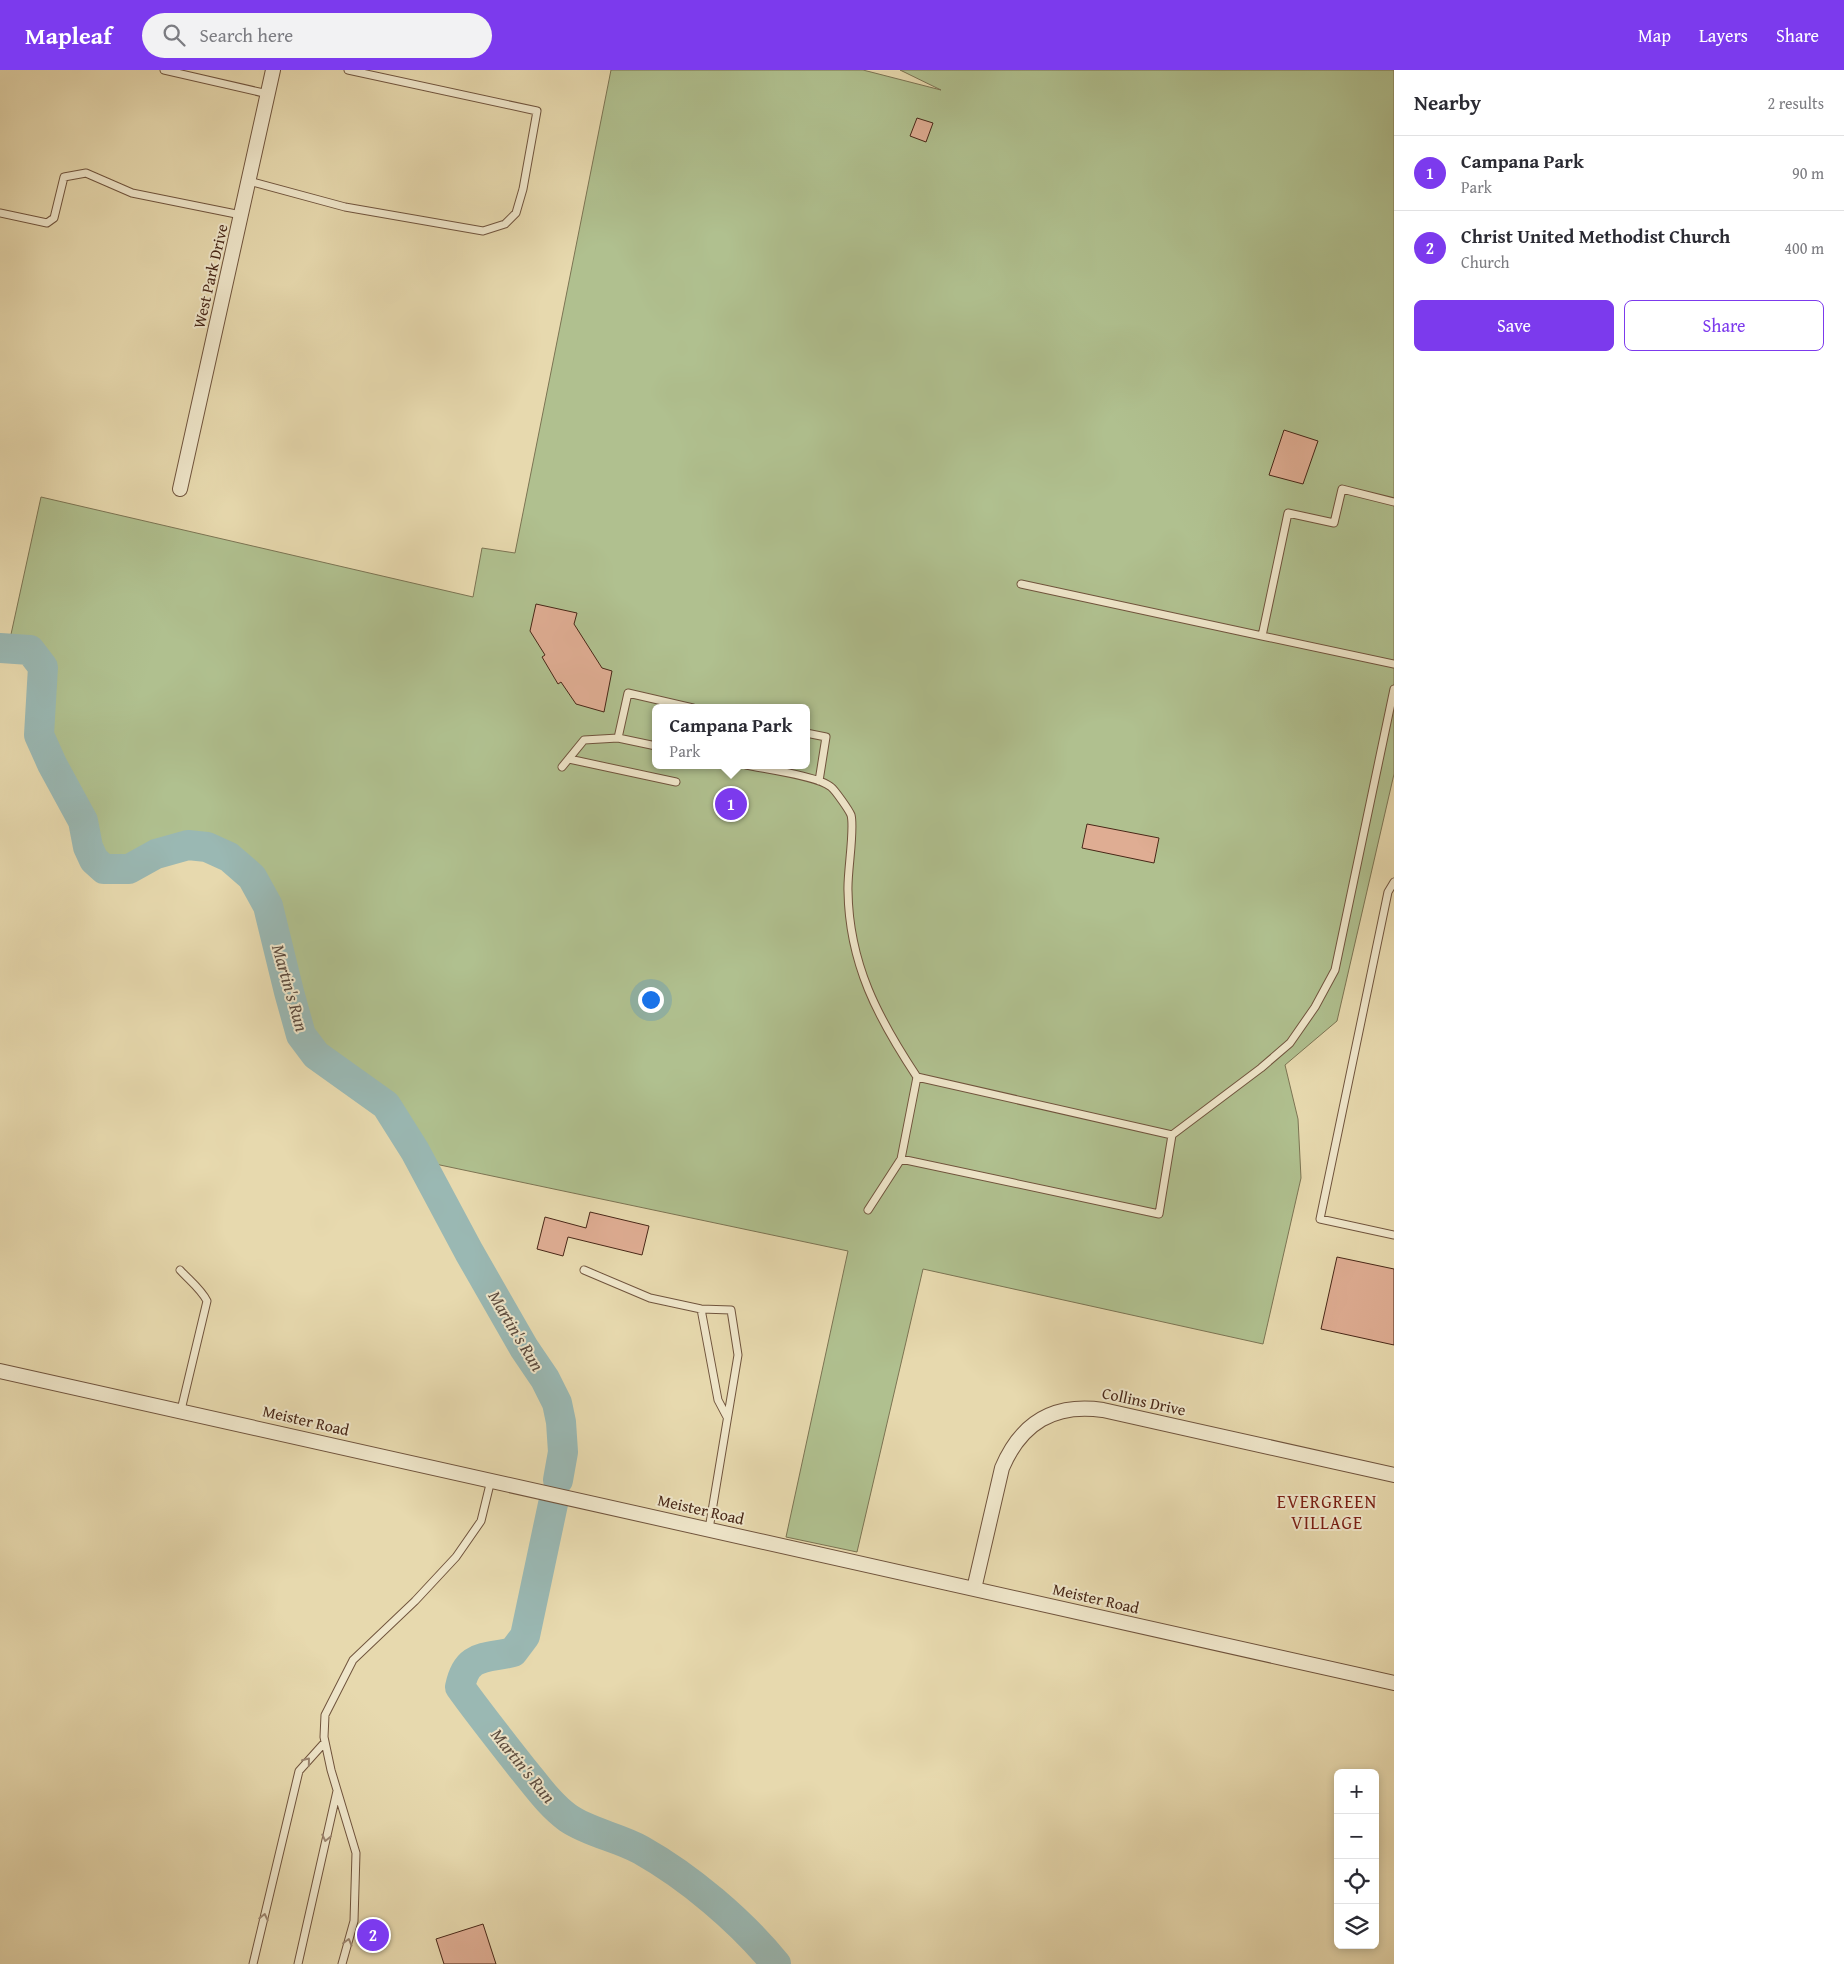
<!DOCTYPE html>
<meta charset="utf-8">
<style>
:root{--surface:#fff;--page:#f2f2f3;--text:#2b2b33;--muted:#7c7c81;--line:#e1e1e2;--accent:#7c3aed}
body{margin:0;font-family:"Gentium Book Plus",serif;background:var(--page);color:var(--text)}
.controls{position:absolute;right:15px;bottom:15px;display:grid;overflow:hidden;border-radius:8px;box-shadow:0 2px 8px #0003}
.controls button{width:45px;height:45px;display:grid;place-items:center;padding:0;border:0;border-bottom:1px solid var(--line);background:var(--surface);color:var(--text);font:25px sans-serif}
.you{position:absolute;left:650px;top:929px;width:18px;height:18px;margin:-12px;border:4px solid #fff;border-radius:50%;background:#1a73e8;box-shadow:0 0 0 8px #1a73e833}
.badge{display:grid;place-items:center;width:32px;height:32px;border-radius:50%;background:var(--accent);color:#fff;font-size:16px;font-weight:700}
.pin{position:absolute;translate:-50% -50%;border:2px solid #fff;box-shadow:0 1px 5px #0006}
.popup{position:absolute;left:652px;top:634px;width:158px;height:65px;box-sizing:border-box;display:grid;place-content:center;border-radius:8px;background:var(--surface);filter:drop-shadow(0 1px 4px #0005);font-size:16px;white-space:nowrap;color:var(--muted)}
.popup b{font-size:19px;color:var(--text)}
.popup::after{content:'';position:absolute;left:50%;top:100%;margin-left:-10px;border:10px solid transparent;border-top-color:var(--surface)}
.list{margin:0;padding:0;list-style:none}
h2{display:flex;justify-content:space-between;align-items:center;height:65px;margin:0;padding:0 20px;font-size:21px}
h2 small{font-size:16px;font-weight:400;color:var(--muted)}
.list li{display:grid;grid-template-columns:32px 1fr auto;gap:15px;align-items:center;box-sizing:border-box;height:75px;padding:0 20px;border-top:1px solid var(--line)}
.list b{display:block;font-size:19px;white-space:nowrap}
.list p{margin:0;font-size:16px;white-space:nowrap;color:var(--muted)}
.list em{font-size:16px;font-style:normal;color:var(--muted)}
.actions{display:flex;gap:10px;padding:15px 20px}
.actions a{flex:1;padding:11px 0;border:1px solid var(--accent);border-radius:8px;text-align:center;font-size:18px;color:var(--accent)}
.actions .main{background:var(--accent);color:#fff}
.icon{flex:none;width:28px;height:28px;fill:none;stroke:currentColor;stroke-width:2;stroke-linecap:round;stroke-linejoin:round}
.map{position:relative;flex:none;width:1394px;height:1894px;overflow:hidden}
header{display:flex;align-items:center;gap:30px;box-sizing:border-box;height:70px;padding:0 25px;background:var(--accent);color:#fff}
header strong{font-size:24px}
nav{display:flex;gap:28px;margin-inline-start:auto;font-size:18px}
.search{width:350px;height:45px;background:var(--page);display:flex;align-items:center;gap:12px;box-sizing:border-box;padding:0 18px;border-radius:28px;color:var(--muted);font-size:19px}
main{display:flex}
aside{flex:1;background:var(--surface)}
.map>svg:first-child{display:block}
.green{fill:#b0c08f;stroke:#7c7453;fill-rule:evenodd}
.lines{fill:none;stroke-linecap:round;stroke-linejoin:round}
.river{stroke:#9ab8b3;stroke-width:30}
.building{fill:#dfad93;stroke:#482717}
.lane-casing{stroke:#70543d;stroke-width:9}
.street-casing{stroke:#70543d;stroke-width:16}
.lane{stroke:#efe6ca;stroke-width:7}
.street{stroke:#efe6ca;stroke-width:14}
.oneway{stroke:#9c8670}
.labels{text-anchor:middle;stroke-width:4;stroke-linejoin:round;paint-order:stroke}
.street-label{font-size:16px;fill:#482717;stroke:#efe6ca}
.water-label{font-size:18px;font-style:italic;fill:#5c4b3e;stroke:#efe6ca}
.neighbourhood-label{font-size:18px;letter-spacing:1px;fill:#7a1f14;stroke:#efe6ca}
</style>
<header>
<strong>Mapleaf</strong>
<div class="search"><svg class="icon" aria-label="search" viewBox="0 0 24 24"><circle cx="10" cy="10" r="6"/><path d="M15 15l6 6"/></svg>Search here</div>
<nav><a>Map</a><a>Layers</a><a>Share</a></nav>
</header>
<main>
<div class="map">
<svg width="1394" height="1894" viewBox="0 0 1394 1894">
<rect width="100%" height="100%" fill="#e7d9ae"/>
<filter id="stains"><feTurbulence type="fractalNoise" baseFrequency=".004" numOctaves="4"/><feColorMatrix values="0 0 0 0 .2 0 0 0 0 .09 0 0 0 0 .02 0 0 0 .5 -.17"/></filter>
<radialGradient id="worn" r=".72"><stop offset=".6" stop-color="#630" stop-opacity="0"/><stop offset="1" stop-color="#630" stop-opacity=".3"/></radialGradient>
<path class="green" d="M611,0H863L941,20L900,0H1394V704L1337,951L1285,995L1298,1049L1301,1108L1263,1274L923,1199L857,1482L786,1467L848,1181L421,1091L386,1035L316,985L301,965L289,922L268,836L252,807L229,787L207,777L188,775L156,784L129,799H104L94,790L88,777L83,751L52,694L39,665L42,597L30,580L8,578L41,427L473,527L482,478L515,483ZM656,638H806V695H656Z"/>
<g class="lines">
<path class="river" d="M0,578L30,580L43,597L39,665L52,694L83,751L88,777L94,790L104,799H129L156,784L188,775L207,777L229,787L252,807L268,836L289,922L301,965L316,985L386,1035L415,1081L469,1182L524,1278L545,1309L557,1333L561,1352L563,1382L558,1410
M553,1434L525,1566L513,1582C485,1589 467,1583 460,1617C480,1645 501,1671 522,1698C536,1715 550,1735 568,1748C590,1763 618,1767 641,1780C689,1807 741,1851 776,1894"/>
</g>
<path class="building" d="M917,48L933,53L926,72L910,66Z
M1284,360L1318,371L1303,414L1269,405Z
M536,534L577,543L574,554L602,598L612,601L604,642L576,634L561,612L558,614L542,587L545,585L530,561Z
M1087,754L1159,768L1154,793L1082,778Z
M590,1142L649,1156L642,1185L568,1167L563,1186L537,1179L545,1147L586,1158Z
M1337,1187L1394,1199V1275L1321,1259Z
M483,1854L496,1894H444L436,1869Z"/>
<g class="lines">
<defs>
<path id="lane" d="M164,0L268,24
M249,111L345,137L483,161L505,154L516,143L523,119L537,41L348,0
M0,143L47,153L54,148L64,107L86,103L132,123L241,145
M1394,432L1342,419L1334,453L1288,443L1262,566L1394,594
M1021,514L1262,566
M806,663L826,667L819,711
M656,676L618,668L628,623L693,638
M569,689L676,712
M746,695C764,699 819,706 831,717C835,720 849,740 851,745C855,759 847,803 848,821C849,894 878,948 917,1007
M562,697L584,670L618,668
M1394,812L1388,822L1320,1149L1394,1165
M901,1089L917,1007L1172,1065
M868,1140L901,1089L1159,1144L1172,1065L1261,998L1290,973L1315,937L1335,900L1394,619
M180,1200C189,1210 201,1219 207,1231L181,1340
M584,1200L650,1228L701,1239L731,1240L738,1285L709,1459
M701,1239L718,1330L727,1347
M253,1894L299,1701L325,1672
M298,1894L337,1721
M342,1894L354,1851L356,1783L331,1700L324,1667L325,1645L353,1590L415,1531L456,1487L481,1451L491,1410"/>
<path id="street" d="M180,419L273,0
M0,1301L1394,1613
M974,1519L1002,1398C1021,1353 1054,1333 1103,1340L1394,1405"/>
</defs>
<use href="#lane" class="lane-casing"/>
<use href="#street" class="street-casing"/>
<use href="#lane" class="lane"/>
<use href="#street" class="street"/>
</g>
<defs><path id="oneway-chevron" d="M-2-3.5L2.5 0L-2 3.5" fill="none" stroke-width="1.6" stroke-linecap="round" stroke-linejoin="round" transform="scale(1.25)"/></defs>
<g class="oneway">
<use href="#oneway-chevron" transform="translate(307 1691) rotate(-51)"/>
<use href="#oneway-chevron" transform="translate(326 1768) rotate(103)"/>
<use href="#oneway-chevron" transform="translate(264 1847) rotate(-77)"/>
<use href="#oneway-chevron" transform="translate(348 1872) rotate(-75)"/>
</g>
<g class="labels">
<g class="street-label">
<text transform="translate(210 206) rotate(-77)" y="6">West Park Drive</text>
<text transform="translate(1144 1331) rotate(12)" y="6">Collins Drive</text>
<text transform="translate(306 1350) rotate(13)" y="6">Meister Road</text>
<text transform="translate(701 1439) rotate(13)" y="6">Meister Road</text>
<text transform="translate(1096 1528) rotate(13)" y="6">Meister Road</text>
</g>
<g class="water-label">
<text transform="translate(290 918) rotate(74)" y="6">Martin's Run</text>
<text transform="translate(516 1261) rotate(59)" y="6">Martin's Run</text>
<text transform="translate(523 1696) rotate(51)" y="6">Martin's Run</text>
</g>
<g class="neighbourhood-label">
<text x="1327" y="1438">EVERGREEN<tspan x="1327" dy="21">VILLAGE</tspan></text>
</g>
</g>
<rect width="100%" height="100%" filter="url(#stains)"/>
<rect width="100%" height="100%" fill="url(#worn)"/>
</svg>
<div class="controls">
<button>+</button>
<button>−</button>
<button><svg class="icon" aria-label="locate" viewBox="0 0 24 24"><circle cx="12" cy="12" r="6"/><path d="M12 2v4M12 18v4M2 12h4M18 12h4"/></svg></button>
<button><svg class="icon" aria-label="layers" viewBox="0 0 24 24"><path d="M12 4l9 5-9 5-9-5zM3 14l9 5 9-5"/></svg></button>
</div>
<div class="you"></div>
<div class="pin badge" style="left:731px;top:734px">1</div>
<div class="popup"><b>Campana Park</b>Park</div>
<div class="pin badge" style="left:373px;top:1865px">2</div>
</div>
<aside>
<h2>Nearby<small>2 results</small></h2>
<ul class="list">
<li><span class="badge">1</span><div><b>Campana Park</b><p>Park</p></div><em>90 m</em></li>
<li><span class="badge">2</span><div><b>Christ United Methodist Church</b><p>Church</p></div><em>400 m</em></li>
</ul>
<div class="actions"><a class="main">Save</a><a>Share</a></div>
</aside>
</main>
